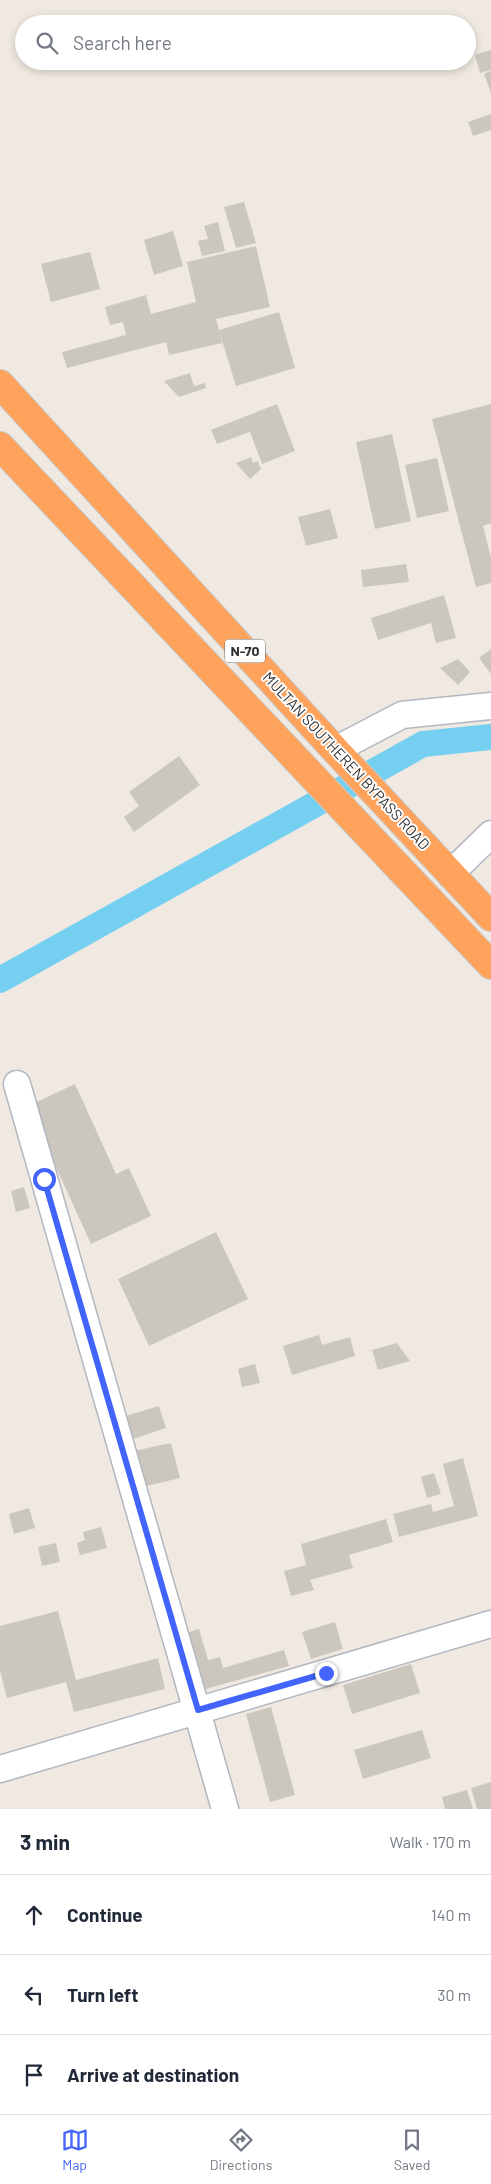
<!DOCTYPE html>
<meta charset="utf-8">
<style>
:root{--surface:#fff;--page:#f6f6f7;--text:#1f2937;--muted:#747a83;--line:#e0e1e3;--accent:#4264fb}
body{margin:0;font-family:Barlow,sans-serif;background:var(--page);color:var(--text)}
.stop{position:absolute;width:15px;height:15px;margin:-11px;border:4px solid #4264fb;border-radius:50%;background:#fff}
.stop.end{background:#4264fb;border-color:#fff;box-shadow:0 1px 5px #0008}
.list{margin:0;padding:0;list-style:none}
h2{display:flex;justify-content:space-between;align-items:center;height:65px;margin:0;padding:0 20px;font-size:21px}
h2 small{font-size:16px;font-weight:400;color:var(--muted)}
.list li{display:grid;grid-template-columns:32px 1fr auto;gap:15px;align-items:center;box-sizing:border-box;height:80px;padding:0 20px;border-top:1px solid var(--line)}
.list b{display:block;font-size:19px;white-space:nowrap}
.list em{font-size:16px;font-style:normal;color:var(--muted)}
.icon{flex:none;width:28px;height:28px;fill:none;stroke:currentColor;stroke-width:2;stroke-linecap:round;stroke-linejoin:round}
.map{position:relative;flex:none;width:491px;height:1809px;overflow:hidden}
.search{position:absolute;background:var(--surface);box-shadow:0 2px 8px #0003;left:15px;right:15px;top:15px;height:55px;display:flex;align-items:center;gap:12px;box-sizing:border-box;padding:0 18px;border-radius:28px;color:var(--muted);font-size:19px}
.sheet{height:305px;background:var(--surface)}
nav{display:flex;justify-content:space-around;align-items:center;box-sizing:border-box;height:70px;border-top:1px solid var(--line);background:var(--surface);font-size:14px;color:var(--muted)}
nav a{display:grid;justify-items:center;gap:2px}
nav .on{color:var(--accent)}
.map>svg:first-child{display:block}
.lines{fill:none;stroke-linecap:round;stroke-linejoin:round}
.canal{stroke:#75cff0;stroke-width:26}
.building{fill:#cbc7bf}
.street-casing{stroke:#b4b7c1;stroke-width:29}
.highway-casing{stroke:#c9c9c9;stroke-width:30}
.street{stroke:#fff;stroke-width:26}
.highway{stroke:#ffa35c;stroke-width:28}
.route{stroke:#4264fb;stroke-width:6}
.labels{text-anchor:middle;stroke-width:4;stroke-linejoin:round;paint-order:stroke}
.shield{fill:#fff;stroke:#6d6d6d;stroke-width:1}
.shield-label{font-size:14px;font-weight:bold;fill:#2e2e2e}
.street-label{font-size:15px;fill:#2e2e2e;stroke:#fff}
</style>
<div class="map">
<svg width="491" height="1809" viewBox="0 0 491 1809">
<rect width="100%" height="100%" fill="#efe9e1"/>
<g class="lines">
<path class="canal" d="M0,980L423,744L491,737"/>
</g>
<path class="building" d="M491,50V70L480,73L475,55Z
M491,71V93L484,74Z
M491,114V130L473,136L468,122Z
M244,202L256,243L236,248L224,207Z
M218,222L225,251L202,256L198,241L208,239L204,226Z
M173,231L183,266L154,275L144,240Z
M256,246L270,307L216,319L219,330L279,312L295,368L236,386L220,334L222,343L169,355L166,342L67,368L62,352L126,335L123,322L110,325L105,307L146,295L151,314L196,302L187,262Z
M90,252L100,289L51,302L41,264Z
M190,373L194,386L205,383L206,388L179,397L164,381Z
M277,404L295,451L262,464L250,432L217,444L211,430Z
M491,404V523L483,526L491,558V583L476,587L432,419Z
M392,434L411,521L375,529L356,442Z
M251,457L253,463L258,461L261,469L250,479L236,463Z
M437,458L449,511L417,518L405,465Z
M330,509L338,538L306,546L298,517Z
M406,564L409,582L363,587L361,570Z
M444,595L456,638L436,643L431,623L378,640L371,618Z
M491,649V674L479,658Z
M458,659L470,672L458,685L440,668Z
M179,756L200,785L134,832L124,817L139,806L129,792Z
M75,1084L116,1174L129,1168L151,1216L91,1244L28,1106Z
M24,1187L30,1208L16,1212L11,1191Z
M216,1232L248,1299L149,1346L118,1279Z
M319,1335L322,1345L350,1337L355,1356L292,1375L283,1346Z
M397,1343L410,1361L378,1370L372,1350Z
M255,1364L260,1383L242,1387L238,1369Z
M159,1406L166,1428L133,1439L126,1416Z
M171,1443L180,1478L142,1487L134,1451Z
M463,1458L478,1516L399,1537L393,1514L431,1504L433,1512L454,1506L443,1464Z
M434,1473L441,1494L427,1498L421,1477Z
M29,1508L35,1528L14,1534L9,1514Z
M386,1519L393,1542L349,1555L353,1568L310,1580L314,1590L291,1596L284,1571L306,1565L301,1544Z
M101,1527L107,1548L80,1555L77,1543L85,1540L83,1532Z
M56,1543L60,1562L42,1566L38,1547Z
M58,1611L76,1680L158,1658L165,1689L74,1712L66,1682L7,1698L0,1670V1626Z
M335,1622L343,1649L311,1659L302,1632Z
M199,1629L208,1660L220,1657L223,1668L284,1650L289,1666L202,1690L186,1633Z
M411,1664L420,1693L352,1714L343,1685Z
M271,1707L295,1795L270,1802L246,1714Z
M422,1730L431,1758L363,1779L354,1750Z
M491,1782V1809H477L471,1788Z
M467,1790L473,1809H445L442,1797Z"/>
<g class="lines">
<defs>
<path id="street" d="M335,750L402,715L491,706
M450,874L491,834
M17,1084L225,1809
M0,1769L491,1624"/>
<path id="highway" d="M0,384L335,750L491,917
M0,446L491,965"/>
</defs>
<use href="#street" class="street-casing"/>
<use href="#highway" class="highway-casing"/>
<use href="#street" class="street"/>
<use href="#highway" class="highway"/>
</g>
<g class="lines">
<path class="route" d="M44,1179L198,1710L326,1673"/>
</g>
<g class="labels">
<rect class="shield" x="225" y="639.5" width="40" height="23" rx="4"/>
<g class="shield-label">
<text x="245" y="656">N-70</text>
</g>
<g class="street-label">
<text transform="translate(346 761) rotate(47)" y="5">MULTAN SOUTHEREN BYPASS ROAD</text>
</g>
</g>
</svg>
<div class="stop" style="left:44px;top:1179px"></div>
<div class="stop end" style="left:326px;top:1673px"></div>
<div class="search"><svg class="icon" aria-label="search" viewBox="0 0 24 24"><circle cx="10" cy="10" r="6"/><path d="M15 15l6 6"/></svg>Search here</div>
</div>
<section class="sheet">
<h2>3 min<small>Walk · 170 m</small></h2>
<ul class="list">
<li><svg class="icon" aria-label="ahead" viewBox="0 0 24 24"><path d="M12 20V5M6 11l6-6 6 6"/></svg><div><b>Continue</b></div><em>140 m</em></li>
<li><svg class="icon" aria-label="left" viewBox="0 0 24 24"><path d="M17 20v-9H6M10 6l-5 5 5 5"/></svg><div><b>Turn left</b></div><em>30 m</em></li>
<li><svg class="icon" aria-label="arrive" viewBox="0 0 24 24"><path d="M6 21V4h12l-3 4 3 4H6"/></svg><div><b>Arrive at destination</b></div></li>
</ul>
</section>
<nav>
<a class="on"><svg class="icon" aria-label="map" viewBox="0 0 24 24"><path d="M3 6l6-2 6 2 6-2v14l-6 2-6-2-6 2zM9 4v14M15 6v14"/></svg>Map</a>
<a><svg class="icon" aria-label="directions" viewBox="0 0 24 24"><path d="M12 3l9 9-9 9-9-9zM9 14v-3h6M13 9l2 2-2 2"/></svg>Directions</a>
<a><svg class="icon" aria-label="saved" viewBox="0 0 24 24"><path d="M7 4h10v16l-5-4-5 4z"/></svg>Saved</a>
</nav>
